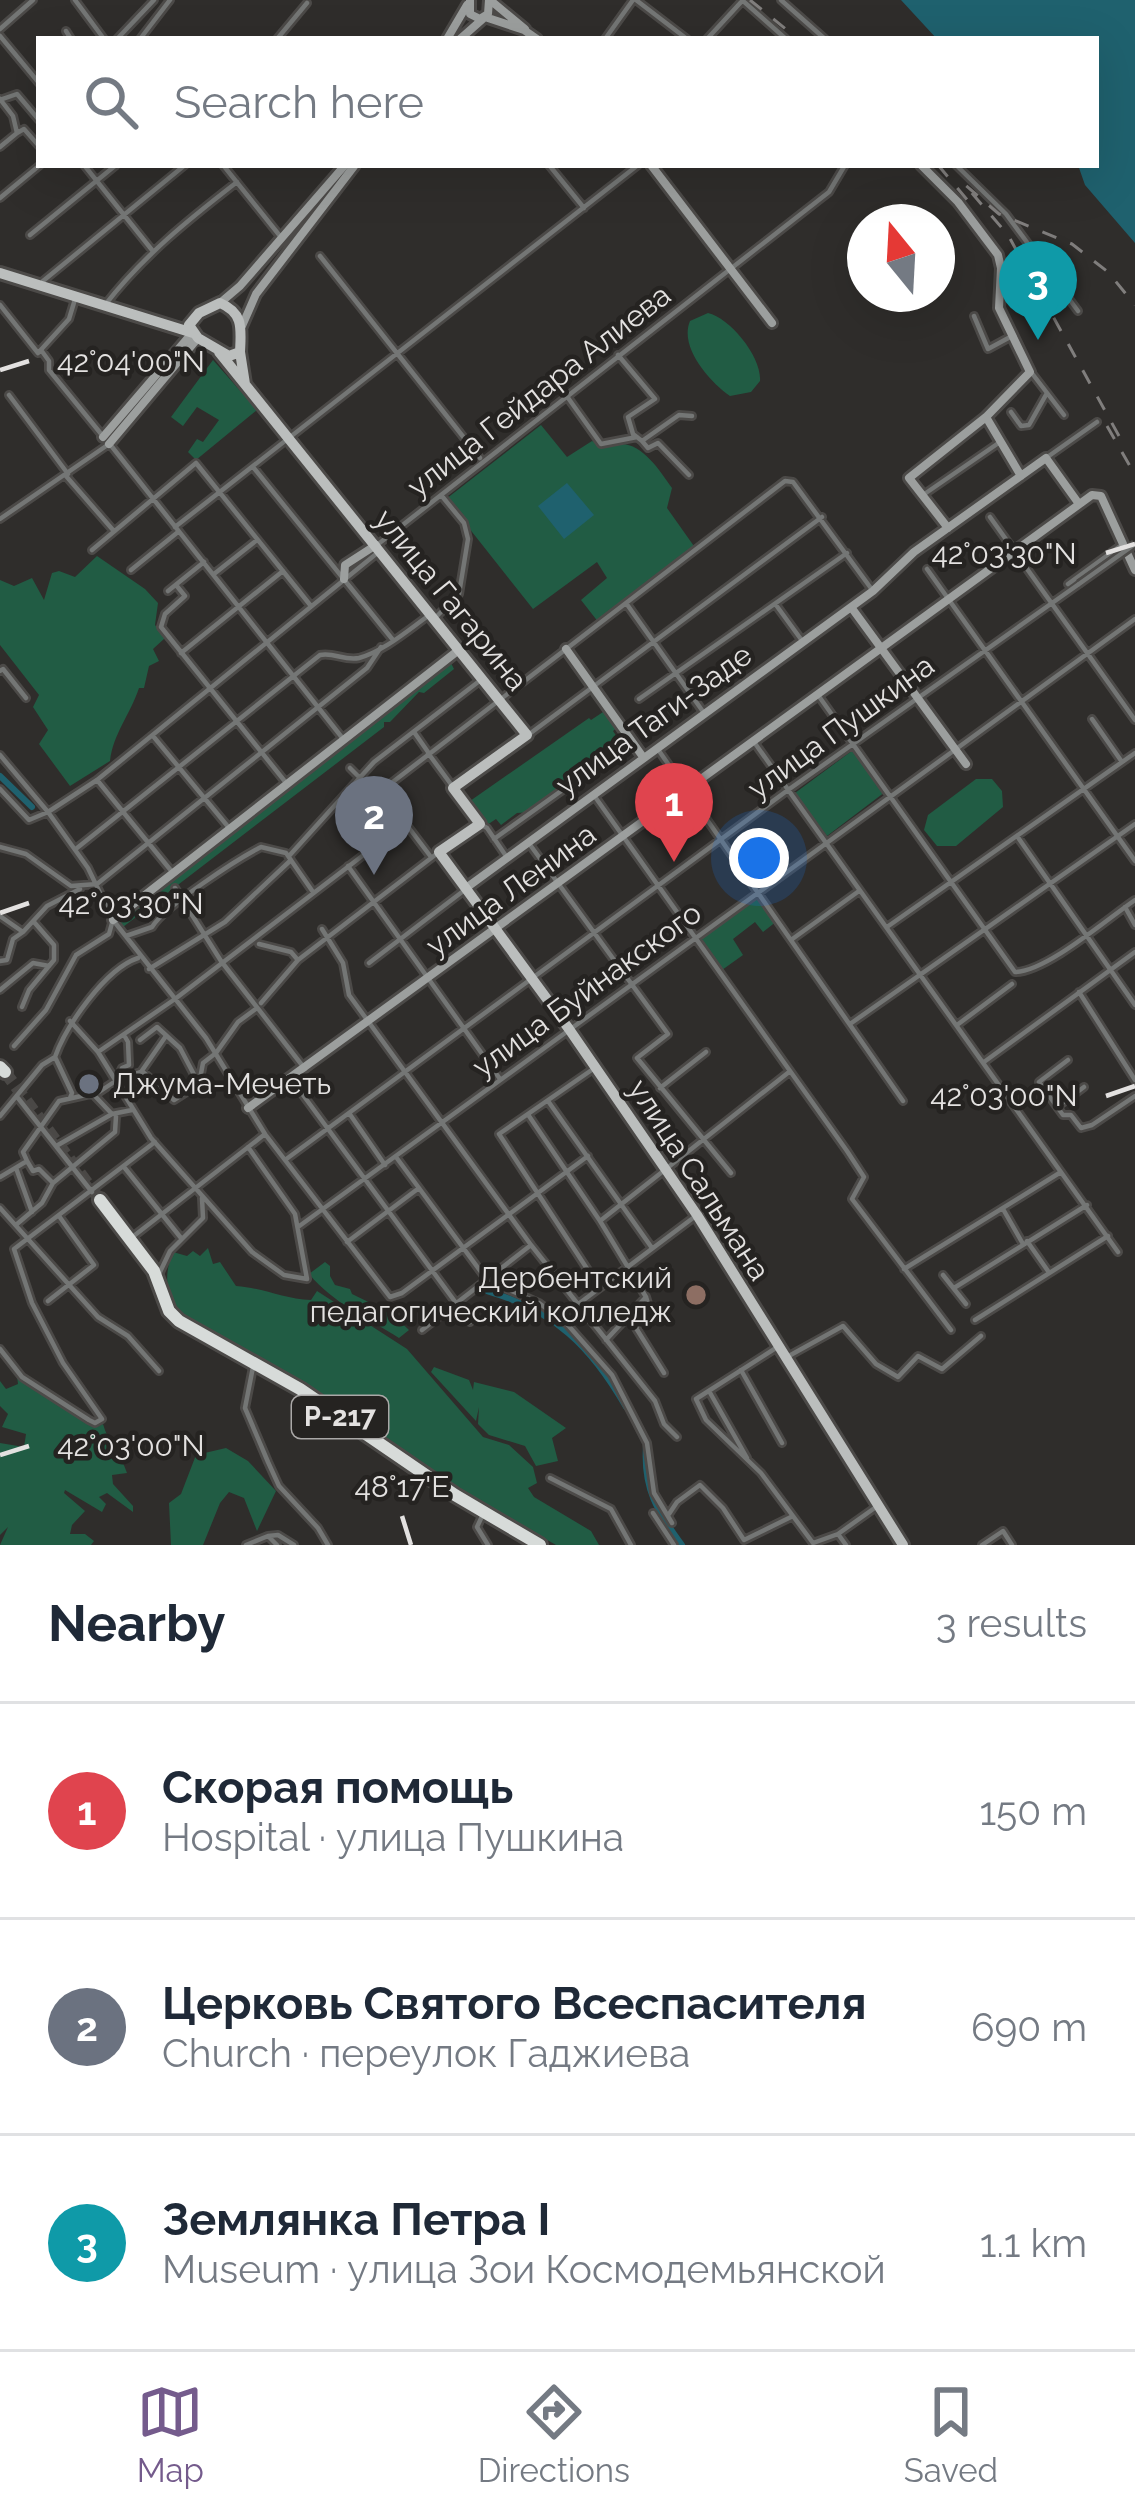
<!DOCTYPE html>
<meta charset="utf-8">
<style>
:root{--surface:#fff;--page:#f2f2f3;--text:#1f2937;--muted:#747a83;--line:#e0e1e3;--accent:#745b8c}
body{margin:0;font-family:Raleway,sans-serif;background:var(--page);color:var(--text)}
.compass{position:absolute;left:847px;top:204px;width:108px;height:108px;border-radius:50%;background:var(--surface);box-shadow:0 12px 48px #0002;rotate:342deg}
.you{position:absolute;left:759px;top:858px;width:42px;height:42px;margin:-30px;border:9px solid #fff;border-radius:50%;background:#1a73e8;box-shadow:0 0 0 18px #1a73e833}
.badge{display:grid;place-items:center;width:78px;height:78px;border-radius:50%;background:var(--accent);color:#fff;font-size:39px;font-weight:700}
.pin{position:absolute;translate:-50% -99px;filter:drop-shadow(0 3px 6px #0008)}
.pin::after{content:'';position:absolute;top:63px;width:42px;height:36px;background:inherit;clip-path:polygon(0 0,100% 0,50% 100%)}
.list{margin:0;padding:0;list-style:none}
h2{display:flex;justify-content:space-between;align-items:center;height:156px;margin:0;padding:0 48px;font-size:51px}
h2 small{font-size:39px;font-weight:400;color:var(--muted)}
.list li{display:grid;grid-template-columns:78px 1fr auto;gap:36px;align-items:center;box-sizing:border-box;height:216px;padding:0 48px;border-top:3px solid var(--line)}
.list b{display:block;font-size:45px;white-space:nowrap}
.list p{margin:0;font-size:39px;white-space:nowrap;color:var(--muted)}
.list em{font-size:39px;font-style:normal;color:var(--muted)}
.icon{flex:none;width:66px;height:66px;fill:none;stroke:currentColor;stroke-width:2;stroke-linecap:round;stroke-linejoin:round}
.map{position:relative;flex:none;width:1135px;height:1545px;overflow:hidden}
.search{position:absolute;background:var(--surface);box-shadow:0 12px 48px #0002;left:36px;right:36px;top:36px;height:132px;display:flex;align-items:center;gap:30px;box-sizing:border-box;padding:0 42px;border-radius:0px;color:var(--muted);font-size:45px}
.sheet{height:804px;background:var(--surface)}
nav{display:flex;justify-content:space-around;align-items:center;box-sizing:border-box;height:168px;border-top:3px solid var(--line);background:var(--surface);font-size:33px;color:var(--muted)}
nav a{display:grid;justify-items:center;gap:6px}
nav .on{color:var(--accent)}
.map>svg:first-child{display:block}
.green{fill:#215c44}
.water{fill:#1f616e}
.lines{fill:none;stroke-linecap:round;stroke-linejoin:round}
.canal{stroke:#1f616e;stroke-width:6}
.highway-tunnel{stroke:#4a4846;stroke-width:12;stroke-dasharray:12 6;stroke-linecap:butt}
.street-casing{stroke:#4c4a48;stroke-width:10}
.secondary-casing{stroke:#4c4a48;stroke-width:14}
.primary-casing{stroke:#4c4a48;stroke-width:16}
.highway-casing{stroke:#4c4a48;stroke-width:18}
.street{stroke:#747675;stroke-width:4.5}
.secondary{stroke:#9c9f9e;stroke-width:8}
.primary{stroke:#bbbebd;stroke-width:10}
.highway{stroke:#d7dbd9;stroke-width:12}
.rail{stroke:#807e7d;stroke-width:3;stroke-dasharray:15 15;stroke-linecap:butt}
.street-bridge-casing{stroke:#4c4a48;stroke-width:10;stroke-linecap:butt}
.street-bridge{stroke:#747675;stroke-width:4.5}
.ticks{fill:none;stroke:#e3e1e0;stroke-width:4.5}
.worship-dot{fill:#6b7280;stroke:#252321;stroke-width:4.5}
.education-dot{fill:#8d6e63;stroke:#252321;stroke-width:4.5}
.labels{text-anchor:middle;stroke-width:9;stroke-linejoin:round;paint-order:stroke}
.shield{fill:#252321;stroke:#aaa8a7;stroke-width:3}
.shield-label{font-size:27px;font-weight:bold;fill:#e3e1e0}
.street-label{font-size:30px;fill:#e3e1e0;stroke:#252321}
.poi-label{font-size:30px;fill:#e3e1e0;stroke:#252321;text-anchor:start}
.ticks-label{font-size:30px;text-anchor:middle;fill:#e3e1e0;stroke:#252321;stroke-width:9;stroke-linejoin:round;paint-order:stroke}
</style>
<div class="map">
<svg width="1135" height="1545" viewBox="0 0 1135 1545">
<rect width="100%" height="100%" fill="#2f2d2b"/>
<path class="green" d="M708,313C730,318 762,357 760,381L751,392L730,396C709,381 679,347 690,321Z
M213,360L257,410L196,460L188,452L197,439L203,442L219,420L197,407L183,426L171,417Z
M541,425L567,457L592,441C603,445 609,443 621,444C643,444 660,471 672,488L667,508L696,549L599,623L581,600L607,578L597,562L533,609L446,499Z
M97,556L145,589L158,603L155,625L165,638L153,649L159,661L149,666L144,688H139C130,715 113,734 110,761L70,786L39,744L48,730L33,707L39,695L0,645V580L14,586L32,578L44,600L52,573L59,571L75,577Z
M458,653L465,665L458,658L451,663L454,669L424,693L419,692L390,722H384V727L123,927L118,919Z
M606,710L618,727L613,731L623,746L531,812L517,813L501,825L496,819L487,825L470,801L589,718L591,720Z
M853,750L885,792L827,836L795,793Z
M976,779H992L1002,791L1003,807L956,846H937L924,830L928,815Z
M758,895L777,921L763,932L755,922L733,939L743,955L722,970L698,937Z
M208,1248L213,1264L220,1262L236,1286C264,1288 284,1299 311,1300L317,1291L407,1349L483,1437L509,1445L533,1467L537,1483L528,1488L534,1497L591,1531L599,1545H556L455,1487L321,1396L184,1321C167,1300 162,1278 173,1252L187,1256L193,1251L200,1256Z
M325,1262L330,1266V1276L335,1285L350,1289L352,1294L391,1313L409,1330L399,1338C368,1318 334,1304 309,1274Z
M434,1367L469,1380L473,1390L474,1382L514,1392L566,1428L552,1438L558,1461L536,1466L525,1446L489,1435L478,1424L479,1407L476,1421L431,1372Z
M17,1376L89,1422L97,1427L103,1424C108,1443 121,1454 127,1473L112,1475L113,1484L133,1506V1512L107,1493L99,1497L106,1504L102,1512L65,1490L64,1493L85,1511L72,1525L70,1534H85L94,1541L91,1545H0L8,1527L0,1535V1443L24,1447L26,1434L2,1427L8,1414L0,1406V1381L6,1389L18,1384Z
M226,1448L248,1461L276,1491L257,1531L244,1498L229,1492L220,1503L203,1545H171L169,1503L181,1494L196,1455Z"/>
<path class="water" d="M901,0H1135V243L1085,185L1078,165H1096V39H937Z
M567,483L594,515L564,539L538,506Z"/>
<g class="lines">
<path class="canal" d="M0,776L32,807
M487,1291C555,1311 591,1346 626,1407
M646,1446C643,1489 657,1511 682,1545"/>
<path class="highway-tunnel" d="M5,1072L100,1200"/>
<defs>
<path id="street" d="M75,0L104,39
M636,0L687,39
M742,0L786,39
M781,0L825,39
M0,29L33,0
M66,31L71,39
M0,36L39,83
M117,39L154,0
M140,39L170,0
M277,39L307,3
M605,39L633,0
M707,39L743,0
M0,99L13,116L17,133L24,129L39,146
M0,100L17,94L39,120
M0,147L17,133
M84,165L152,250
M223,165L280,236
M549,165L584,208
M956,165L1006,214L1078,311
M0,198L40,165
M30,235L116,165
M320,256L480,458
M43,281L185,165
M0,305L38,353L69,319L76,296
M105,305C143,256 188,220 237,182
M974,316L988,349L1012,336
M41,350L49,361V370L102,435
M618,355L655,399L628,417L633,434L642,441L679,415L692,416
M1031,372L1064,415
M9,395L68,474
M566,395L601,444L637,437
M1011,412L1021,426L1029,425L1047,393
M642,441L648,448L658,443L689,475
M109,443L344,740
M1046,458L1097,422
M253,467L393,640
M66,476L113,530
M923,495L1000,442
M990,517L1135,720
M0,519L109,444
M175,527L638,165
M92,550L196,463L311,606
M927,569L1135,861
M131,570L178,532
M214,574L257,540
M1068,584L1123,544
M176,585L185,596L165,614L161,627L287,784
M168,591L204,562
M626,603L704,713
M776,605L803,642
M436,617L459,594L468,539L464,523L441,495
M181,653L283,571
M0,671L3,669L26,698
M818,695L1015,972C1046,972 1107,919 1135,900
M639,699L847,553
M1092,719L1122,762
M414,732L428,752
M528,735L822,517
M153,736L230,829
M754,742L1118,1252
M657,748L903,1101
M428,753L453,787
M0,755L48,812L88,868L113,920L206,1038L265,1134L390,1297L402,1293L588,1156
M350,768L374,792L381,791L431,857
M97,780L173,873
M0,789L29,820L48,812L97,780L376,554L377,545L829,192L845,165
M381,791L785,481L793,482L873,591
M593,794L847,1151L864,1177L852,1199L951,1330
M480,824L487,828L506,856
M1017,836L1135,1005
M494,839L631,741
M528,842L668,1034L637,1058L731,1173
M0,847L26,854L71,886L97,884L367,668L381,647
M77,848L320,655C334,652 344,661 359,658C384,651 407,631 428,616
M289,856L374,762L482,679
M348,866L500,1079
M175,888L221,961L305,1069
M1125,907L1135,925
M0,916L23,932L47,906L80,889
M887,927L1135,753
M322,929L343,963L349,995L531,1245L655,1401L664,1424L677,1437
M126,936L152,927C165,906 236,860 261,847L286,853L313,892
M791,940L859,891
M259,944L291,952L297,959
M0,961L7,960L13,939L23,932
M369,963L462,892
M149,969L225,922L291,860
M0,990L33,963L49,966
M1079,992L1135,1080
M261,1003L298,960L439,852
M22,1007L29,990L54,960V945L34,922
M70,1021L98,1052L151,1138L252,1252L284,1275L307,1279L295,1214L248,1147
M850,1024L1135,824
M957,1025L1012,984
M140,1040L157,1027L180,1048L199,1084
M14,1046L46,1010L76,955L109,934L112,923
M98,1052L175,999L404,824
M1068,1060L1039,1082L1063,1115H1071L1081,1128L1092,1125L1135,1096
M984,1062L1135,952
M596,1067L499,1134L599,1287
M144,1073L174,1100L199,1084L203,1063L216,1053L238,1022L257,1008
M117,1080L122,1068L129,1065L128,1042L124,1035
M292,1080L470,1322
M660,1088L706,1052
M93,1094L112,1114
M18,1098L92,1192
M70,1098L72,1093L55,1057C66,1026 105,969 138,958
M548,1101L652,1248
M1057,1107L1084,1087
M349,1113L385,1165
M0,1116L42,1065L55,1057
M529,1116L600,1221L646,1297L649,1307L636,1328L664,1373
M58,1145L112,1114L132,1110
M396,1157L487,1280L539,1303L567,1324L612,1375L647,1443L654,1493L672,1523
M285,1160L788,790L1079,584
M27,1161L33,1171L39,1169L52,1182
M124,1167L181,1238
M16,1168L32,1212
M0,1177L27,1161L23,1152L59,1101L99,1092L117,1080L141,1072L166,1036
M0,1208L98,1317L128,1336L159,1371
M1003,1209L1023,1244
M600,1221L789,1072
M17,1224L42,1203L53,1183L115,1132L116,1116
M298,1227L1135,619
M135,1235L265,1134
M1027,1241L1048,1271
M347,1242L419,1188
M904,1269L1061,1172
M160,1272L170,1251L203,1218L202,1198
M943,1275L966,1304
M954,1288L1087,1205
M48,1301L94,1265L59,1216
M577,1305L697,1215
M975,1320L1108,1236
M422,1330L531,1245
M606,1340L646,1297
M779,1346L696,1399L706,1420L761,1473L813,1543L838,1534L876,1507
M0,1349L22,1377L89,1420L95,1423L102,1419L63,1363L32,1303L14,1249L155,1142
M787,1357L843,1326L876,1364L898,1377L918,1356L942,1369L981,1336
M253,1367L245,1408L268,1462L279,1486L318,1528L328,1545
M741,1370L782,1443
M709,1391L747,1458
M550,1478L611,1509L631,1545
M484,1512L477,1527L488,1545
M653,1513L674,1545
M669,1514L677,1502L700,1485L723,1508L744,1540L793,1516
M838,1534L846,1545
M246,1545L268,1536
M277,1545L268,1536L278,1535L294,1545
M982,1545L1003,1531L1012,1545"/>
<path id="secondary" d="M470,0V14L480,19L488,14L489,0
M490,0L525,29
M447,39L467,5
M460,39L485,17L524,30L537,39
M651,165L772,323
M921,165L958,202L998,255L1001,268L999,308L1030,372L986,417L909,478L948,528
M220,303L240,286L345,165
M242,326L256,294L355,165
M986,417L1021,476
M103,437L192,333
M109,444L198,338
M344,579L345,565L376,545
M851,607L966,764
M566,649L643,757
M466,888L873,591L914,552L1046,458L1079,504
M113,920L460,649
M248,1108L1092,495L1101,496L1135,570"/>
<path id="primary" d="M0,273L193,333
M220,303C244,313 241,329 240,352L229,356L198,338L189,325L199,313Z
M219,352L527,735L453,788L480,824L439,852
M240,352L245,384
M439,852L569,1029L697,1215L903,1545"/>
<path id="highway" d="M0,1067L5,1072
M100,1200L154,1271L169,1311L179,1321L300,1389L455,1495L540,1545"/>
</defs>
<use href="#street" class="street-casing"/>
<use href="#secondary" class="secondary-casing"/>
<use href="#primary" class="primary-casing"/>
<use href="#highway" class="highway-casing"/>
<use href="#street" class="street"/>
<use href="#secondary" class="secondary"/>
<use href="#primary" class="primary"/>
<use href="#highway" class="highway"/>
<path class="rail" d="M750,0L798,39
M938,165L969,202
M1107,426L1135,475
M1119,436L1008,235L964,184L999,214L1072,244L1108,272L1135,305"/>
<defs>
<path id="street-bridge" d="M1079,584L1135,544"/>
</defs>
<use href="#street-bridge" class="street-bridge-casing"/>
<use href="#street-bridge" class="street-bridge"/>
</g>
<path class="ticks" d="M0,370L29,361M1106,553L1135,544M0,913L29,903M1106,1096L1135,1086M0,1455L29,1446M402,1516L411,1545"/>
<circle class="worship-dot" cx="89" cy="1084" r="12"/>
<circle class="education-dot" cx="696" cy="1295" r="12"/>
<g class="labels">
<rect class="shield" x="292" y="1396" width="96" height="42" rx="9"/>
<g class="shield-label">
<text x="340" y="1426">Р-217</text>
</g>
<g class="street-label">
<text transform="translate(539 391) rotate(-38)" y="10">улица Гейдара Алиева</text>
<text transform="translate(451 600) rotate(51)" y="10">улица Гагарина</text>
<text transform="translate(654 720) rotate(-36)" y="10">улица Таги-Заде</text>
<text transform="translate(841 727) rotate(-36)" y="10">улица Пушкина</text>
<text transform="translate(511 890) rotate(-36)" y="10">улица Ленина</text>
<text transform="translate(587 990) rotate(-36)" y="10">улица Буйнакского</text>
<text transform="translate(699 1180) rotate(57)" y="10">улица Сальмана</text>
</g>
<g class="poi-label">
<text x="113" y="1094">Джума-Мечеть</text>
<text x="672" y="1288" text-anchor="end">Дербентский<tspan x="672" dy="34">педагогический колледж</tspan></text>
</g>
</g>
<g class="ticks-label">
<text x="131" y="372">42°04'00"N</text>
<text x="1004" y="564">42°03'30"N</text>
<text x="131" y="914">42°03'30"N</text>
<text x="1004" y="1106">42°03'00"N</text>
<text x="131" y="1456">42°03'00"N</text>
<text x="402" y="1497">48°17'E</text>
</g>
</svg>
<svg class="compass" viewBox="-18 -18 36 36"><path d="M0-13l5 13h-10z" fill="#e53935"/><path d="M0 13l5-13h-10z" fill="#747a83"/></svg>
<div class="you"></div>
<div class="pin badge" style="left:674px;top:862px;background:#e0444e">1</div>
<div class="pin badge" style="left:374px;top:875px;background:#6b7280">2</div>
<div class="pin badge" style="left:1038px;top:340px;background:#0f9aa8">3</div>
<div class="search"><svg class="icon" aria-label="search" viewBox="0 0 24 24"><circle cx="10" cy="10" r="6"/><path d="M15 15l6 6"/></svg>Search here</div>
</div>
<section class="sheet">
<h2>Nearby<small>3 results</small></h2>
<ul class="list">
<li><span class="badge" style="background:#e0444e">1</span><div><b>Скорая помощь</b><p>Hospital · улица Пушкина</p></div><em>150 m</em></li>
<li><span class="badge" style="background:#6b7280">2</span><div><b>Церковь Святого Всеспасителя</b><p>Church · переулок Гаджиева</p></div><em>690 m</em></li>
<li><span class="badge" style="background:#0f9aa8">3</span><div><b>Землянка Петра I</b><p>Museum · улица Зои Космодемьянской</p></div><em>1.1 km</em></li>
</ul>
</section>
<nav>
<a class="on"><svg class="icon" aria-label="map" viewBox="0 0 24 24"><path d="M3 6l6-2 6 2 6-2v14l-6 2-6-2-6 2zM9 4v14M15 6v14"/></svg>Map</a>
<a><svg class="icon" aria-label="directions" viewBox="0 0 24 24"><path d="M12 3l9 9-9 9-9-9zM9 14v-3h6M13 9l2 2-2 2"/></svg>Directions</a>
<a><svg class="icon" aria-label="saved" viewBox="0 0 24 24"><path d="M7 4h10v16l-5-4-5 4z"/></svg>Saved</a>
</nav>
